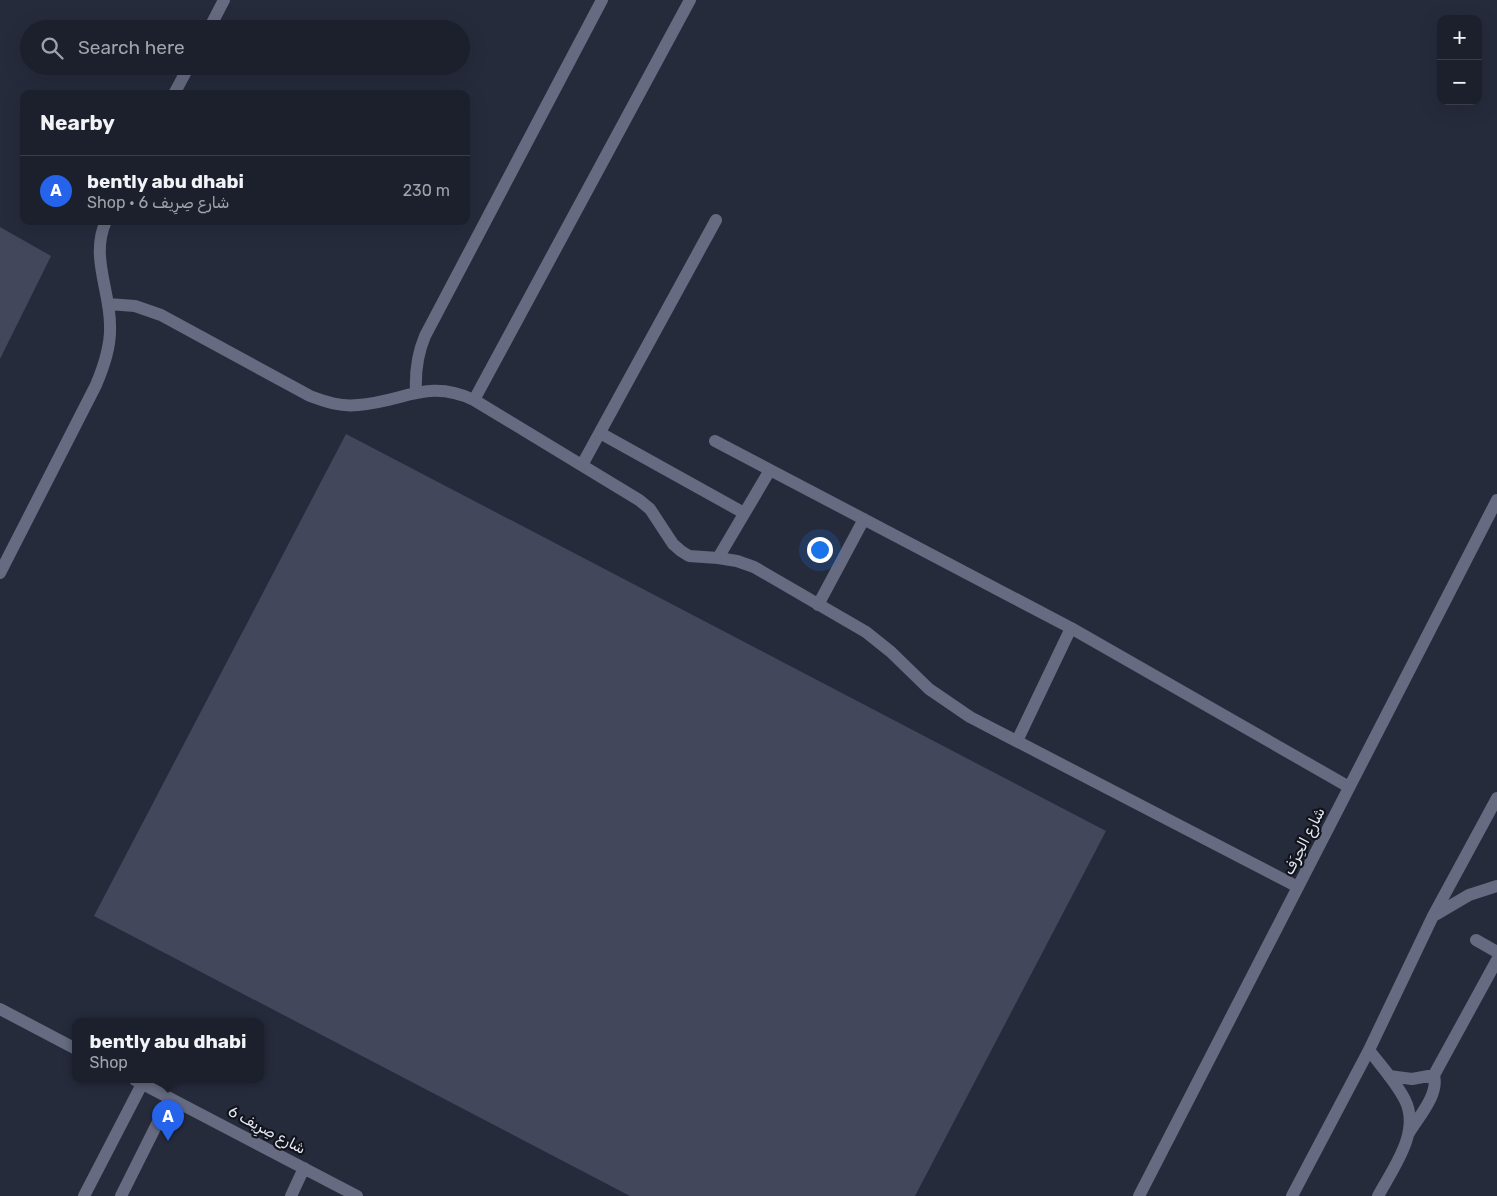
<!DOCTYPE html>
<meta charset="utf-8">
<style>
:root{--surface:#1c202d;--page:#292d39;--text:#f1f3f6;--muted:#a0a3aa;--line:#3a3e49;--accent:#2563eb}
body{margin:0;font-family:Rubik,"Noto Sans Arabic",sans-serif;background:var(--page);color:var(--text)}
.controls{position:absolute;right:15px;top:15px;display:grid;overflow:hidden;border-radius:10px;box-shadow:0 5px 20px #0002}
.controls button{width:45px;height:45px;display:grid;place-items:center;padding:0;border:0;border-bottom:1px solid var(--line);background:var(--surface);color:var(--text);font:25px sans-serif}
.you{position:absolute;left:819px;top:549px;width:18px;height:18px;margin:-12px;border:4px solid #fff;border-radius:50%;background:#1a73e8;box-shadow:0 0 0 8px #1a73e833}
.badge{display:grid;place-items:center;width:32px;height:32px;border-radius:50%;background:var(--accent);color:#fff;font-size:16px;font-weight:700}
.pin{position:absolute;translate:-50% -41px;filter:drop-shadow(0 1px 2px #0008)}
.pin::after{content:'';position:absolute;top:26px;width:18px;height:15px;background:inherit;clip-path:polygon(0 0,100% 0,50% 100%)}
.popup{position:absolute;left:72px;top:1018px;width:192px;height:65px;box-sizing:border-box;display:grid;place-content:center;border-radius:10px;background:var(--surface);filter:drop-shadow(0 1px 4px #0005);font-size:16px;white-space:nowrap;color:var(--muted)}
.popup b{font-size:19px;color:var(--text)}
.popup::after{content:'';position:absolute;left:50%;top:100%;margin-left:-10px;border:10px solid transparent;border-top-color:var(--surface)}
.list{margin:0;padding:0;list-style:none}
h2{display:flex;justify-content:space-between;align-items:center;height:65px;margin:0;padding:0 20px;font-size:21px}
h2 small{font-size:16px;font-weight:400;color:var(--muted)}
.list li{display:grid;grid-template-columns:32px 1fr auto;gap:15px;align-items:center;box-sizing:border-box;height:70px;padding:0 20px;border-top:1px solid var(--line)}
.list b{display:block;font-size:19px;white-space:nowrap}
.list p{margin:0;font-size:16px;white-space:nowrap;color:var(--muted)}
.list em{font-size:16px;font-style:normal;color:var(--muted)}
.icon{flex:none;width:28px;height:28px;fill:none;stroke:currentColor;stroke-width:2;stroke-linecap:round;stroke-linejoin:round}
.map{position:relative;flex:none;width:1497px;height:1196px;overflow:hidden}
.search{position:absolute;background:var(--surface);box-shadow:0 5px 20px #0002;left:20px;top:20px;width:450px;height:55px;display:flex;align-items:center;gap:12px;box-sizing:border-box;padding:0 18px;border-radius:28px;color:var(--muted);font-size:19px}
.panel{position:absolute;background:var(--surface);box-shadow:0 5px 20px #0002;left:20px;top:90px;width:450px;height:135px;border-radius:10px}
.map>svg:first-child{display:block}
.building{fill:#42475b}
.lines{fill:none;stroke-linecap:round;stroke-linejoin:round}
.minor{stroke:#666b81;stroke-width:12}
.labels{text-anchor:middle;stroke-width:4.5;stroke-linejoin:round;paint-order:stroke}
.street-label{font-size:15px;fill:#e5e8f4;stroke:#12141c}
</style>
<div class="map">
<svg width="1497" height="1196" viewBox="0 0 1497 1196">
<rect width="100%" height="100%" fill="#262b3c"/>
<path class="building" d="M0,227L51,256L0,359Z
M346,434L1106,831L915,1196H630L94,916Z"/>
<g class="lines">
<path class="minor" d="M209,29L224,0
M174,94L189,66
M108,304L135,306L161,315L310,396C326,402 341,407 358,405C404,402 427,378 474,400L639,500L650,509L673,544L681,551L689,556L718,558L737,561L754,567L866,632L891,652L929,689L970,717L1298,887
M416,392C415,372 417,355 425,336L602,0
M474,400L690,0
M600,433L744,513
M715,441L1071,628L1349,787
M582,465L716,220
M718,558L770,470
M0,573L96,385C104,366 111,346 110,325C110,290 90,256 106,221
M818,605L864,519
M1017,741L1071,628
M1435,915L1469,895L1497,886
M1476,940L1497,952
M0,1009L76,1049
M1369,1050C1381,1066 1396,1082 1405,1100C1421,1132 1393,1168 1378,1196
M1389,1076L1412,1079L1434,1075
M135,1080L357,1196
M1409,1133C1419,1116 1439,1095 1434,1075L1497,960
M84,1196L142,1084
M121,1196L170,1098
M291,1196L304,1168
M1139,1196L1497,500
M1292,1196L1369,1050L1433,916L1497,798"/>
</g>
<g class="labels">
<g class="street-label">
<text transform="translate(1304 841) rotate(-63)" y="5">شارع الحِرَف</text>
<text transform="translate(267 1130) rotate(28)" y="5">شارع صِرِيف 6</text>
</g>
</g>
</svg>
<div class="controls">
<button>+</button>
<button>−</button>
</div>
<div class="you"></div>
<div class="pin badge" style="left:168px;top:1141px">A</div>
<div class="popup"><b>bently abu dhabi</b>Shop</div>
<div class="search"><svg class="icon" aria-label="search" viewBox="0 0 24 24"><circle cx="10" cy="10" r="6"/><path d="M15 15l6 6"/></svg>Search here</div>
<section class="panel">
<h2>Nearby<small></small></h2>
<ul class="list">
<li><span class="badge">A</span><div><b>bently abu dhabi</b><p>Shop · شارع صِرِيف 6</p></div><em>230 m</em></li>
</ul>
</section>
</div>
